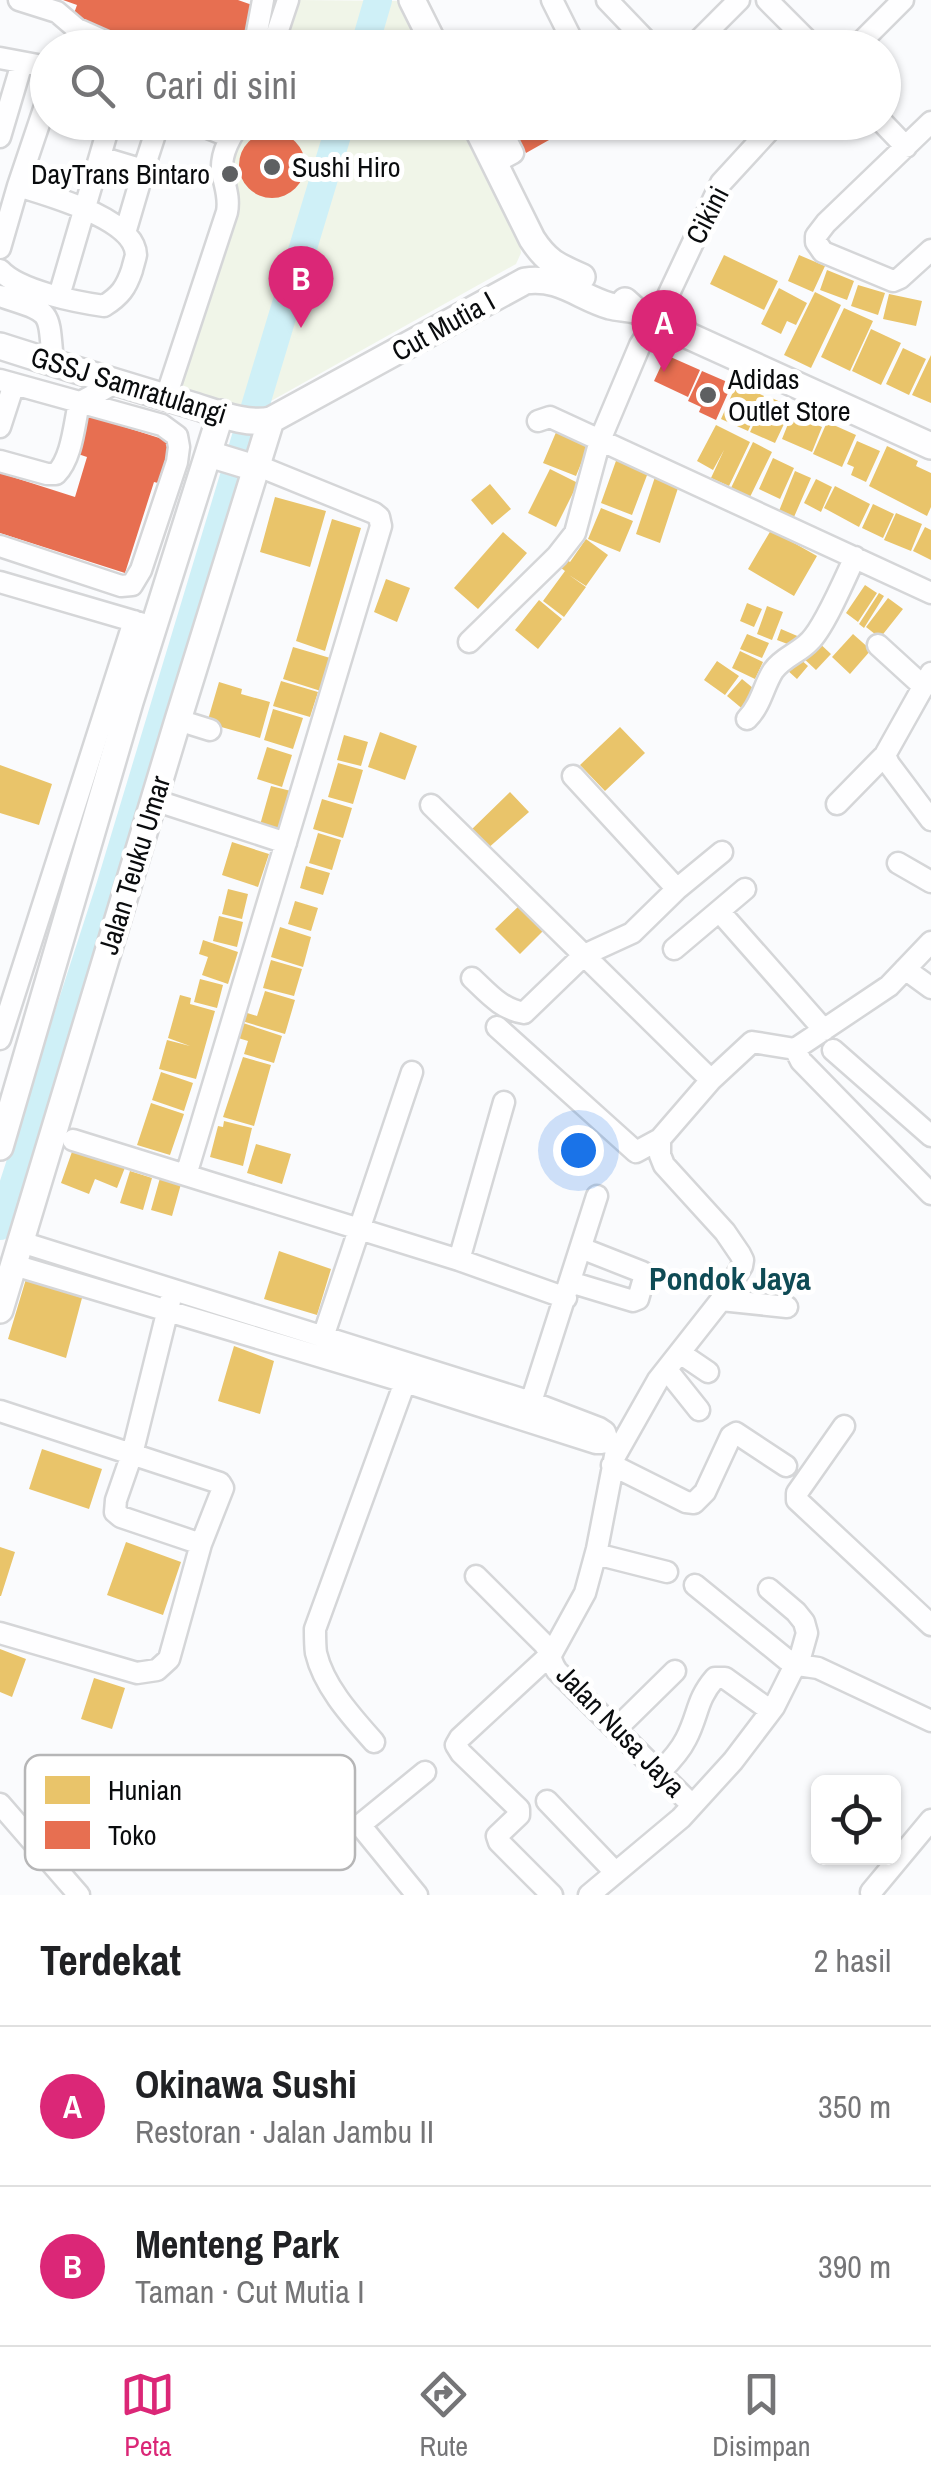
<!DOCTYPE html>
<html lang="id">
<meta charset="utf-8">
<style>
:root{--surface:#fff;--page:#f2f2f2;--text:#202124;--muted:#757577;--line:#e0e0e0;--accent:#db2777}
body{margin:0;font-family:"Archivo Narrow",sans-serif;background:var(--page);color:var(--text)}
.controls{position:absolute;right:30px;bottom:30px;display:grid;overflow:hidden;border-radius:15px;box-shadow:0 2px 8px #0004}
.controls button{width:90px;height:90px;display:grid;place-items:center;padding:0;border:0;border-bottom:2px solid var(--line);background:var(--surface);color:var(--text);font:50px sans-serif}
.you{position:absolute;left:578px;top:1150px;width:35px;height:35px;margin:-25px;border:8px solid #fff;border-radius:50%;background:#1a73e8;box-shadow:0 0 0 15px #1a73e833}
.badge{display:grid;place-items:center;width:65px;height:65px;border-radius:50%;background:var(--accent);color:#fff;font-size:32px;font-weight:700}
.pin{position:absolute;translate:-50% -82px;filter:drop-shadow(0 2px 5px #0008)}
.pin::after{content:'';position:absolute;top:52px;width:35px;height:30px;background:inherit;clip-path:polygon(0 0,100% 0,50% 100%)}
.list{margin:0;padding:0;list-style:none}
h2{display:flex;justify-content:space-between;align-items:center;height:130px;margin:0;padding:0 40px;font-size:42px}
h2 small{font-size:32px;font-weight:400;color:var(--muted)}
.list li{display:grid;grid-template-columns:65px 1fr auto;gap:30px;align-items:center;box-sizing:border-box;height:160px;padding:0 40px;border-top:2px solid var(--line)}
.list b{display:block;font-size:38px;white-space:nowrap}
.list p{margin:0;font-size:32px;white-space:nowrap;color:var(--muted)}
.list em{font-size:32px;font-style:normal;color:var(--muted)}
.icon{flex:none;width:55px;height:55px;fill:none;stroke:currentColor;stroke-width:2;stroke-linecap:round;stroke-linejoin:round}
.map{position:relative;flex:none;width:931px;height:1895px;overflow:hidden}
.search{position:absolute;background:var(--surface);box-shadow:0 2px 8px #0004;left:30px;right:30px;top:30px;height:110px;display:flex;align-items:center;gap:25px;box-sizing:border-box;padding:0 35px;border-radius:55px;color:var(--muted);font-size:38px}
.sheet{height:450px;background:var(--surface)}
nav{display:flex;justify-content:space-around;align-items:center;box-sizing:border-box;height:140px;border-top:2px solid var(--line);background:var(--surface);font-size:28px;color:var(--muted)}
nav a{display:grid;justify-items:center;gap:5px}
nav .on{color:var(--accent)}
.map>svg:first-child{display:block}
.green{fill:#f0f5e8}
.homes{fill:#e9c46a}
.shops{fill:#e76f51}
.lines{fill:none;stroke-linecap:round;stroke-linejoin:round}
.river{stroke:#cff0f7;stroke-width:28}
.minor-casing{stroke:#d5d6d8;stroke-width:25}
.major-casing{stroke:#d5d6d8;stroke-width:30}
.minor{stroke:#fefeff;stroke-width:20}
.major{stroke:#fefeff;stroke-width:25}
.poi-dot{fill:#5e6062;stroke:#fff;stroke-width:4}
.labels{text-anchor:middle;stroke-width:10;stroke-linejoin:round;paint-order:stroke}
.poi-label{font-size:28px;fill:#0a0c0e;stroke:#fff;text-anchor:start}
.street-label{font-size:28px;fill:#0a0c0e;stroke:#fff}
.quarter-label{font-size:32px;font-weight:bold;fill:#0f4b55;stroke:#fff}
.key{fill:#fff;stroke:#b6b6b7;stroke-width:2.5}
.key-label{font-size:28px;fill:#0a0c0e}
</style>
<div class="map">
<svg width="931" height="1895" viewBox="0 0 931 1895">
<rect width="100%" height="100%" fill="#fafbfd"/>
<path class="green" d="M297,0L397,1L421,47L281,48Z
M255,123H458L520,244L521,253L516,264L253,411L179,392L240,203L228,171L234,147Z"/>
<path class="homes" d="M724,255L778,281L764,310L710,284Z
M799,255L825,266L813,292L788,281Z
M827,270L854,281L847,300L820,290Z
M858,285L885,293L878,315L851,306Z
M779,288L807,303L796,325L787,321L781,334L761,324Z
M815,292L841,305L811,368L784,355Z
M889,294L922,301L916,326L883,319Z
M844,308L873,321L850,371L821,357Z
M871,329L901,343L881,385L852,371Z
M903,348L926,359L909,395L886,384Z
M931,355V403L912,395Z
M737,383L764,396L748,431L721,419Z
M767,396L792,407L775,443L750,432Z
M792,414L822,427L812,452L782,439Z
M827,422L856,435L842,467L813,454Z
M716,425L750,442L729,486L711,478L724,450L713,470L697,461Z
M557,430L589,444L576,476L543,463Z
M857,441L880,451L866,482L851,475L854,467L847,464Z
M753,442L772,452L750,497L731,488Z
M887,446L918,461L916,466L931,473V507L927,516L869,486Z
M617,458L649,470L632,515L601,503Z
M773,458L794,468L780,499L759,489Z
M550,469L578,483L556,527L528,513Z
M795,471L811,478L794,517L779,511Z
M655,477L679,485L660,543L636,534Z
M816,479L832,487L821,512L804,503Z
M490,484L511,509L492,525L471,500Z
M835,486L870,504L859,527L824,508Z
M275,497L326,511L310,567L260,552Z
M873,504L894,514L883,538L862,528Z
M601,508L633,521L620,552L588,539Z
M896,513L922,524L911,551L884,540Z
M332,519L361,528L325,651L296,641Z
M925,527L931,530V560L913,551Z
M771,530L817,556L794,596L748,569Z
M503,532L527,553L478,609L454,588Z
M586,539L608,555L586,586L569,575L586,587L564,617L543,601L565,571L556,564L561,556L570,562Z
M386,579L410,588L397,622L374,612Z
M865,585L877,593L858,622L846,613Z
M879,593L884,596L864,628L859,624Z
M888,598L903,609L880,638L866,627Z
M539,600L562,619L538,649L515,630Z
M747,603L762,609L754,627L740,621Z
M767,606L783,612L772,640L757,634Z
M781,629L802,638L798,648L777,640Z
M747,634L769,643L762,658L740,649Z
M853,634L871,650L850,674L832,657Z
M816,640L831,654L816,670L801,656Z
M293,647L337,660L327,693L283,679Z
M740,651L763,662L755,679L732,668Z
M799,658L808,666L797,679L787,670Z
M717,661L739,676L725,695L704,680Z
M742,679L759,693L745,711L727,696Z
M281,681L318,692L310,717L273,706Z
M219,682L242,689L241,694L270,702L260,738L207,723Z
M273,709L303,718L293,749L264,740Z
M620,727L645,753L605,791L580,765Z
M380,732L417,746L405,780L368,767Z
M344,735L368,742L361,766L337,760Z
M267,747L292,755L282,787L257,779Z
M338,763L363,770L353,804L328,797Z
M0,765L52,784L39,825L0,813Z
M271,786L291,791L280,830L260,825Z
M510,792L529,812L486,850L469,832Z
M322,799L352,808L343,838L313,829Z
M318,833L341,840L332,870L309,863Z
M232,842L269,854L258,887L222,875Z
M306,866L330,873L323,895L300,888Z
M228,889L248,894L242,919L222,914Z
M295,901L318,908L311,931L288,924Z
M521,904L545,929L520,954L495,929Z
M219,916L243,922L237,947L213,941Z
M280,927L311,937L303,967L271,957Z
M203,940L238,952L228,984L202,975L208,957L199,954Z
M271,960L302,969L294,996L263,988Z
M200,979L223,985L217,1008L194,1002Z
M265,991L295,1000L285,1034L242,1021L244,1012L257,1016Z
M180,995L191,998L190,1004L215,1011L196,1079L159,1069L167,1040L190,1046L168,1038Z
M240,1022L282,1036L274,1063L244,1054L248,1041L235,1037Z
M243,1057L271,1065L254,1126L223,1117Z
M161,1072L193,1083L184,1111L152,1100Z
M151,1103L184,1114L170,1155L137,1145Z
M224,1121L252,1128L243,1166L210,1157L218,1126L223,1127Z
M256,1144L291,1154L282,1184L247,1173Z
M74,1146L126,1165L117,1188L95,1179L89,1194L61,1183Z
M130,1171L152,1178L143,1210L120,1203Z
M160,1178L181,1184L172,1216L151,1210Z
M279,1251L331,1269L317,1315L264,1299Z
M26,1279L82,1298L66,1358L8,1339Z
M234,1346L274,1361L260,1414L218,1401Z
M42,1449L102,1469L89,1509L29,1489Z
M126,1542L181,1562L163,1615L107,1595Z
M0,1547L15,1552L1,1596H0Z
M0,1649L26,1659L12,1697L0,1692Z
M94,1678L125,1688L112,1729L81,1719Z"/>
<path class="shops" d="M63,0H238L255,6L242,48H155L72,19L77,5Z
M509,122H561L565,131L526,153Z
M239 165a33 33 0 1 1 66 0a33 33 0 1 1-66 0Z
M666,355L700,370L688,397L654,381Z
M702,371L732,384L716,420L699,412L701,407L688,401Z
M87,415L175,443L162,484L154,482L125,573L0,533V473L75,497L87,457L75,453Z"/>
<g class="lines">
<path class="river" d="M364,48L378,0
M0,1226L110,887L341,122"/>
<defs>
<path id="minor" d="M19,0L57,12L77,29L120,48
M552,0L576,48
M607,0L653,48
M767,0L815,48
M254,48L263,0
M272,48L288,0
M691,48L739,0
M855,48L903,0
M0,58L48,67
M193,122L230,137
M882,122L906,147
M931,122L826,223L816,236V242L823,252L893,281L900,278L931,250
M0,137L22,63
M100,157L140,169L145,165L159,122
M494,163L513,153L497,122
M125,233L145,165
M0,248L18,186L48,97
M0,270C19,291 76,302 104,306C120,296 126,288 132,270C132,269 136,256 136,255C135,218 46,195 18,186
M0,296C53,314 48,307 53,363
M59,296L110,122
M0,380L162,425L177,436L179,447L177,462L141,570L132,585L121,586L0,546
M166,397L227,212C230,196 224,185 222,170C221,152 231,136 240,122
M538,421L550,417L931,593
M0,427L14,384
M0,461L47,474H56C72,458 74,425 79,403L115,383
M0,582L147,625
M469,642L557,556L575,533L600,440L640,345L656,321L721,183L777,122
M878,645L924,687
M931,673L885,755L889,764L931,820
M747,719C761,705 763,687 773,671C783,657 799,653 810,641C825,626 845,578 855,557
M178,720L210,730
M154,800L286,843
M837,804L885,755
M431,805L711,1080
M898,863L931,882
M677,889L722,852
M719,911L824,1030
M674,949L745,889
M905,969L931,988
M472,978C488,993 501,1009 524,1013L584,955L632,933L677,889L573,776
M497,1027L636,1152L660,1139
M0,1039L134,621
M795,1049L801,1061L931,1194
M833,1050L931,1136
M73,1140L459,1260L566,1298
M186,1175L381,526L379,517L374,513L256,465
M459,1260L504,1102
M14,1265L405,1382L596,1443H602L607,1438L605,1432L599,1428L531,1402L21,1242
M570,1282L633,1301L638,1299L644,1278L642,1272L581,1248
M721,1300L787,1307
M170,1301L132,1454L116,1500L115,1512L121,1517L201,1544
M323,1337L412,1072
M680,1353L708,1372
M667,1370L699,1410
M531,1402L597,1196
M0,1411L220,1483L223,1488L201,1544L169,1659L157,1670L137,1673L0,1633
M844,1426L797,1493V1500L931,1625
M612,1465L686,1502L694,1503L705,1492L731,1436L736,1433L786,1466
M596,1554L667,1572
M476,1576L544,1644C552,1654 550,1662 557,1671L692,1805
M695,1585L786,1659L798,1665L818,1668L931,1721
M616,1729L675,1671
M374,1742C352,1717 324,1687 316,1653C315,1646 315,1637 315,1629L405,1382
M660,1772C670,1762 680,1751 686,1739C699,1714 696,1700 715,1678H725L771,1711
M547,1801L615,1872
M0,1804L79,1895
M871,1892L931,1820
M417,1895L360,1825L425,1772
M552,1895L499,1842L497,1836L519,1815V1809L461,1753L456,1745L460,1738L552,1653L585,1593L597,1549L615,1456L658,1380L721,1300L742,1266L743,1260L740,1254L725,1232L664,1165L660,1155V1139L711,1080L752,1042L795,1049L889,986L931,942
M589,1895L681,1818L733,1761L774,1707L792,1671L798,1665L807,1633L804,1622L796,1612L769,1589"/>
<path id="major" d="M412,0L436,48
M474,122L532,239C547,262 557,266 582,277
M625,301L635,310L656,321L931,446
M0,346C62,366 125,385 188,404C213,411 245,426 271,420L525,281C560,276 579,297 610,306C618,308 627,308 635,310
M209,454L255,468
M0,1147L130,702L221,413
M0,1310L178,720L271,420"/>
</defs>
<use href="#minor" class="minor-casing"/>
<use href="#major" class="major-casing"/>
<use href="#minor" class="minor"/>
<use href="#major" class="major"/>
</g>
<g class="poi-dot">
<circle cx="272" cy="167" r="10"/>
<circle cx="230" cy="174" r="10"/>
<circle cx="708" cy="395" r="10"/>
</g>
<g class="labels">
<g class="poi-label">
<text x="292" y="177">Sushi Hiro</text>
<text x="210" y="184" text-anchor="end">DayTrans Bintaro</text>
<text x="728" y="389">Adidas<tspan x="728" dy="32">Outlet Store</tspan></text>
</g>
<g class="street-label">
<text transform="translate(707 215) rotate(-63)" y="10">Cikini</text>
<text transform="translate(443 326) rotate(-29)" y="10">Cut Mutia I</text>
<text transform="translate(129 385) rotate(17)" y="10">GSSJ Samratulangi</text>
<text transform="translate(134 865) rotate(-73)" y="10">Jalan Teuku Umar</text>
<text transform="translate(621 1731) rotate(46)" y="10">Jalan Nusa Jaya</text>
</g>
<g class="quarter-label">
<text x="730" y="1290">Pondok Jaya</text>
</g>
</g>
<rect x="25" y="1755" width="330" height="115" rx="15" class="key"/>
<rect x="45" y="1776" width="45" height="28" fill="#e9c46a"/>
<rect x="45" y="1821" width="45" height="28" fill="#e76f51"/>
<g class="key-label">
<text x="108" y="1800">Hunian</text>
<text x="108" y="1845">Toko</text>
</g>
</svg>
<div class="controls">
<button><svg class="icon" aria-label="locate" viewBox="0 0 24 24"><circle cx="12" cy="12" r="6"/><path d="M12 2v4M12 18v4M2 12h4M18 12h4"/></svg></button>
</div>
<div class="you"></div>
<div class="pin badge" style="left:664px;top:372px">A</div>
<div class="pin badge" style="left:301px;top:328px">B</div>
<div class="search"><svg class="icon" aria-label="search" viewBox="0 0 24 24"><circle cx="10" cy="10" r="6"/><path d="M15 15l6 6"/></svg>Cari di sini</div>
</div>
<section class="sheet">
<h2>Terdekat<small>2 hasil</small></h2>
<ul class="list">
<li><span class="badge">A</span><div><b>Okinawa Sushi</b><p>Restoran · Jalan Jambu II</p></div><em>350 m</em></li>
<li><span class="badge">B</span><div><b>Menteng Park</b><p>Taman · Cut Mutia I</p></div><em>390 m</em></li>
</ul>
</section>
<nav>
<a class="on"><svg class="icon" aria-label="map" viewBox="0 0 24 24"><path d="M3 6l6-2 6 2 6-2v14l-6 2-6-2-6 2zM9 4v14M15 6v14"/></svg>Peta</a>
<a><svg class="icon" aria-label="directions" viewBox="0 0 24 24"><path d="M12 3l9 9-9 9-9-9zM9 14v-3h6M13 9l2 2-2 2"/></svg>Rute</a>
<a><svg class="icon" aria-label="saved" viewBox="0 0 24 24"><path d="M7 4h10v16l-5-4-5 4z"/></svg>Disimpan</a>
</nav>
